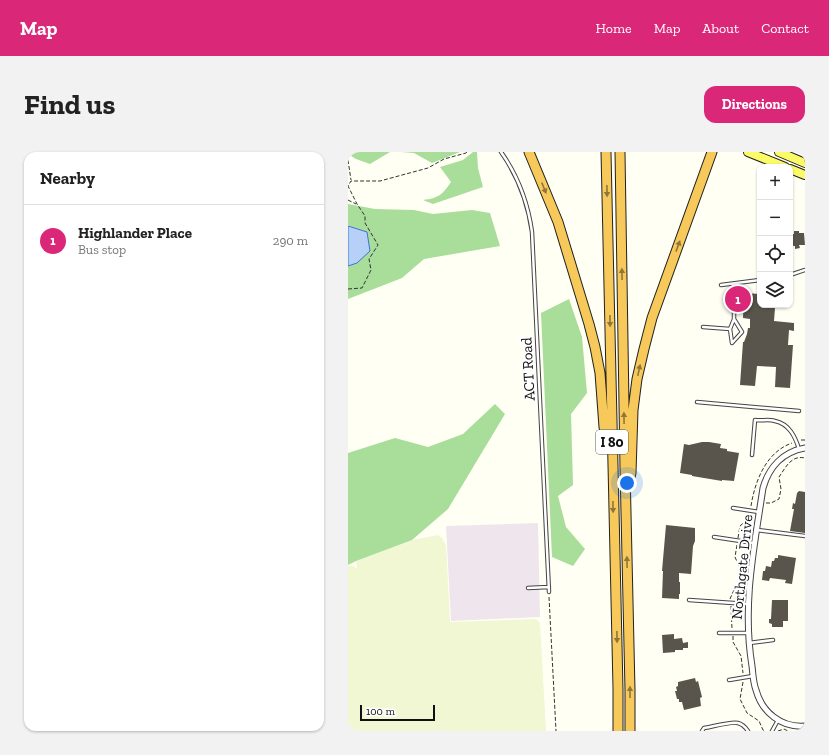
<!DOCTYPE html>
<meta charset="utf-8">
<style>
:root{--surface:#fff;--page:#f2f2f2;--text:#222;--muted:#767676;--line:#e0e0e0;--accent:#db2777}
body{margin:0;font-family:"Zilla Slab",serif;background:var(--page);color:var(--text)}
.controls{position:absolute;right:12px;top:12px;display:grid;overflow:hidden;border-radius:8px;box-shadow:0 1px 3px #0004}
.controls button{width:36px;height:36px;display:grid;place-items:center;padding:0;border:0;border-bottom:1px solid var(--line);background:var(--surface);color:var(--text);font:20px sans-serif}
.scale{position:absolute;left:12px;bottom:10px;width:75px;box-sizing:border-box;padding-left:4px;border:2px solid #111;border-top:0;font-size:11px;line-height:14px;white-space:nowrap;color:#111;-webkit-text-stroke:3px #fff;paint-order:stroke}
.you{position:absolute;left:279px;top:331px;width:14px;height:14px;margin:-10px;border:3px solid #fff;border-radius:50%;background:#1a73e8;box-shadow:0 0 0 6px #1a73e833}
.badge{display:grid;place-items:center;width:26px;height:26px;border-radius:50%;background:var(--accent);color:#fff;font-size:13px;font-weight:700}
.pin{position:absolute;translate:-50% -50%;border:2px solid #fff;box-shadow:0 1px 4px #0006}
.list{margin:0;padding:0;list-style:none}
h2{display:flex;justify-content:space-between;align-items:center;height:52px;margin:0;padding:0 16px;font-size:17px}
h2 small{font-size:13px;font-weight:400;color:var(--muted)}
.list li{display:grid;grid-template-columns:26px 1fr auto;gap:12px;align-items:center;box-sizing:border-box;height:72px;padding:0 16px;border-top:1px solid var(--line)}
.list b{display:block;font-size:15px;white-space:nowrap}
.list p{margin:0;font-size:13px;white-space:nowrap;color:var(--muted)}
.list em{font-size:13px;font-style:normal;color:var(--muted)}
.icon{flex:none;width:22px;height:22px;fill:none;stroke:currentColor;stroke-width:2;stroke-linecap:round;stroke-linejoin:round}
.map{position:relative;flex:none;width:457px;height:579px;overflow:hidden;border-radius:12px}
header{display:flex;align-items:center;gap:24px;box-sizing:border-box;height:56px;padding:0 20px;background:var(--accent);color:#fff}
header strong{font-size:19px}
nav{display:flex;gap:22px;margin-inline-start:auto;font-size:14px}
.intro{display:flex;align-items:center;justify-content:space-between;box-sizing:border-box;height:96px;padding:0 24px}
h1{margin:0;font-size:28px}
.button{padding:10px 18px;border-radius:12px;background:var(--accent);color:#fff;font-size:14px;font-weight:700}
main{display:flex;gap:24px;padding:0 24px}
aside{flex:1;background:var(--surface);border-radius:12px;box-shadow:0 1px 3px #0004}
.map>svg:first-child{display:block}
.industrial{fill:#efe5ed}
.farmland{fill:#f1f6d3}
.forest{fill:#a8dd9a}
.water{fill:#b7d0f8;stroke:#3c72d1}
.building{fill:#5a554c}
.lines{fill:none;stroke-linecap:round;stroke-linejoin:round}
.lane-casing{stroke:#444;stroke-width:4.5}
.street-casing{stroke:#444;stroke-width:7}
.primary-casing{stroke:#222;stroke-width:10}
.highway-casing{stroke:#222;stroke-width:11}
.path{stroke:#333;stroke-width:1;stroke-dasharray:4 2;stroke-linecap:butt}
.lane{stroke:#fff;stroke-width:2.5}
.street{stroke:#fff;stroke-width:5}
.primary{stroke:#fbfb68;stroke-width:8}
.highway{stroke:#f7c85a;stroke-width:9}
.oneway{fill:#907639}
.labels{text-anchor:middle;stroke-width:4;stroke-linejoin:round;paint-order:stroke}
.shield{fill:#fff;stroke:#585858;stroke-width:1}
.shield-label{font-size:14px;font-weight:bold;fill:#111}
.street-label{font-size:15px;fill:#111;stroke:#fff}
</style>
<header>
<strong>Map</strong>
<nav><a>Home</a><a>Map</a><a>About</a><a>Contact</a></nav>
</header>
<div class="intro"><h1>Find us</h1><a class="button">Directions</a></div>
<main>
<aside>
<h2>Nearby<small></small></h2>
<ul class="list">
<li><span class="badge">1</span><div><b>Highlander Place</b><p>Bus stop</p></div><em>290 m</em></li>
</ul>
</aside>
<div class="map">
<svg width="457" height="579" viewBox="0 0 457 579">
<rect width="100%" height="100%" fill="#fffff4"/>
<path class="industrial" d="M190,371L192,465L103,469L98,374Z"/>
<path class="farmland" d="M90,383L94,386L98,393L102,470L188,467L192,471L198,579H0V414H6L9,417L8,409L64,388Z"/>
<path class="forest" d="M0,0H42L22,12L8,7L0,2Z
M53,0H112L84,11L66,1Z
M125,0H129L130,16L135,35L85,52L75,48C91,46 94,43 103,30L92,15L115,8Z
M0,52L27,57L66,58L85,62L124,58L142,61L152,94L76,107L54,126L0,147V114L9,111L5,76L0,73Z
M221,147L234,185L239,241L223,262L225,333L210,344L218,375L237,397L225,414L204,405L193,161Z
M147,252L157,262L100,357L64,388L8,409L0,413V301L47,286L80,295L115,282Z"/>
<path class="water" d="M0,74L19,80L22,99L9,111L0,114Z"/>
<path class="building" d="M446,79H451V81H456L457,93H451L452,96L447,97V94H442V82H446Z
M396,141L412,142V153H418V155L427,156L426,169L446,171V179L441,178L440,193H445L442,236L427,235L428,215L409,214L407,234L392,233L395,190H396L399,182L400,176H402V167L395,166Z
M354,290H361L373,292L372,296L379,297V299L391,301L386,329L374,328V329L344,324V323L332,321L336,292L341,293Z
M451,339L457,340V381L442,379L446,357H444L445,351L447,352L449,341Z
M318,373L347,376V389L345,394L343,422L331,421V430H332V442H331V447L314,446L315,419H314Z
M430,403L448,406L444,432L437,431L438,428L422,426L421,429L414,428L415,419H417L418,414L423,415L424,409H426L427,406H430Z
M424,448H440V469H435V475H424V472L421,471V467H423Z
M326,482V487L334,486L335,491L340,490V496H335V498H327V500L315,501L314,483Z
M347,526L348,530L350,529L354,545L352,546L353,554L336,558L334,550H331V547H329L327,539H329L328,535L330,534V530Z"/>
<g class="lines">
<defs>
<path id="lane" d="M153,0C170,24 180,51 184,80L201,440
M442,123L457,118
M373,133L412,128
M355,175L382,177L384,191L394,180L386,167V132
M382,177L386,167
M349,250L451,259
M404,303L407,268C413,269 421,267 427,269C441,272 447,284 451,297
M385,356L411,360
M409,378L457,384
M366,385L406,391
M180,436L201,435
M341,448L400,452
M371,481H400
M401,491L425,488
M381,528L405,524
M354,579L356,576C363,575 384,569 390,571C394,572 398,576 400,579
M424,579L430,568"/>
<path id="street" d="M457,296C435,300 421,315 415,336C406,396 394,453 404,514C405,522 405,530 408,538C414,560 433,576 457,574"/>
<path id="primary" d="M400,0L437,15
M431,0L457,11
M442,17L457,23"/>
<path id="highway" d="M181,0L210,70L241,172L247,195L252,221L256,275L260,293
M258,0L270,537V579
M272,0L277,316L282,538V579
M282,325L283,321L285,258L289,227L296,197L304,166L364,0"/>
</defs>
<use href="#lane" class="lane-casing"/>
<use href="#street" class="street-casing"/>
<use href="#primary" class="primary-casing"/>
<use href="#highway" class="highway-casing"/>
<path class="path" d="M451,0L457,2
M0,8L3,28
M0,48L8,52
M0,137L14,136L23,118L21,107L30,93L17,71V64L9,52L0,34L3,29H32L80,16L96,7L118,1L119,0
M453,288H457
M418,351H423L431,347L433,337L431,325C438,315 443,303 457,306
M403,354C407,329 418,300 444,291
M390,386L392,374L400,367L401,363
M201,445L208,579
M382,447L385,440L391,431L393,419L387,405L389,393
M383,454L384,477
M385,484V490L393,504L395,521
M395,530L392,547L399,561L411,569L415,578L417,579
M430,579L436,577L440,579"/>
<use href="#lane" class="lane"/>
<use href="#street" class="street"/>
<use href="#primary" class="primary"/>
<use href="#highway" class="highway"/>
</g>
<defs><path id="oneway-solid" d="M-6-.8H1V-3.2L6.5 0L1 3.2V.8H-6Z"/></defs>
<g class="oneway">
<use href="#oneway-solid" transform="translate(196 36) rotate(68)"/>
<use href="#oneway-solid" transform="translate(259 39) rotate(89)"/>
<use href="#oneway-solid" transform="translate(330 94) rotate(-70)"/>
<use href="#oneway-solid" transform="translate(274 122) rotate(-91)"/>
<use href="#oneway-solid" transform="translate(262 169) rotate(89)"/>
<use href="#oneway-solid" transform="translate(291 218) rotate(-78)"/>
<use href="#oneway-solid" transform="translate(276 266) rotate(-91)"/>
<use href="#oneway-solid" transform="translate(265 355) rotate(89)"/>
<use href="#oneway-solid" transform="translate(279 410) rotate(-91)"/>
<use href="#oneway-solid" transform="translate(269 485) rotate(89)"/>
<use href="#oneway-solid" transform="translate(282 540) rotate(-90)"/>
</g>
<g class="labels">
<rect class="shield" x="248" y="278" width="32" height="24" rx="3"/>
<g class="shield-label">
<text x="264" y="295">I 80</text>
</g>
<g class="street-label">
<text transform="translate(180 217) rotate(-93)" y="5">ACT Road</text>
<text transform="translate(394 415) rotate(-84)" y="5">Northgate Drive</text>
</g>
</g>
</svg>
<div class="controls">
<button>+</button>
<button>−</button>
<button><svg class="icon" aria-label="locate" viewBox="0 0 24 24"><circle cx="12" cy="12" r="6"/><path d="M12 2v4M12 18v4M2 12h4M18 12h4"/></svg></button>
<button><svg class="icon" aria-label="layers" viewBox="0 0 24 24"><path d="M12 4l9 5-9 5-9-5zM3 14l9 5 9-5"/></svg></button>
</div>
<div class="scale">100 m</div>
<div class="you"></div>
<div class="pin badge" style="left:390px;top:147px">1</div>
</div>
</main>
